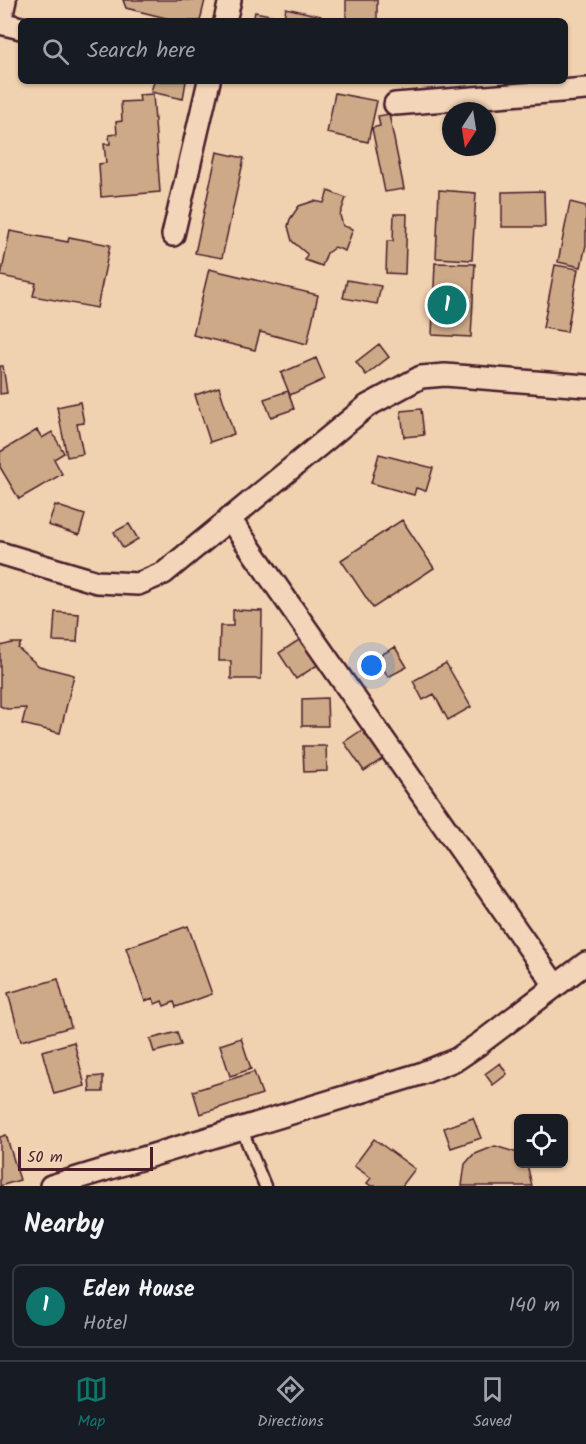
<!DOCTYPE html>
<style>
:root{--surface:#171b24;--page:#242831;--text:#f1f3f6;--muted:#9ea1a6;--line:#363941;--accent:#0f766e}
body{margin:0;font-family:Kalam,sans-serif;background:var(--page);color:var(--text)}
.controls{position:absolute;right:18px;bottom:18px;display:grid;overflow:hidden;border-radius:9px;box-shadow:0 2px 4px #0004}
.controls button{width:54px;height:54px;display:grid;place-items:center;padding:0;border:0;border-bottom:2px solid var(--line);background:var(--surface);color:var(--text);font:30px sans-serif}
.compass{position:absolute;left:442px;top:102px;width:54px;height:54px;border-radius:50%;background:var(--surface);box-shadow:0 2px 4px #0004;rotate:192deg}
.scale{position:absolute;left:18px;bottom:15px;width:135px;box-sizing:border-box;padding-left:6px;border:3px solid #4a1f2b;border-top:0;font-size:16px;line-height:21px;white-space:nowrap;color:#4a1f2b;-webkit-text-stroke:4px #f3d5b9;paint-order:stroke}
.you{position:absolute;left:372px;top:666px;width:21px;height:21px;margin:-15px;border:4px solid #fff;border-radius:50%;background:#1a73e8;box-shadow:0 0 0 9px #1a73e833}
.badge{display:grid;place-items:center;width:39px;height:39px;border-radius:50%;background:var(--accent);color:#fff;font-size:20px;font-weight:700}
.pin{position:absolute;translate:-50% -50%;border:3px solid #fff;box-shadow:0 2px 6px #0006}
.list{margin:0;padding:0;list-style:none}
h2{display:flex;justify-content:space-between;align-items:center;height:78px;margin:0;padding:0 24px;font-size:26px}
h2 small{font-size:20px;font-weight:400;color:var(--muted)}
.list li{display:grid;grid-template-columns:39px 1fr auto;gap:18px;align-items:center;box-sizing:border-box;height:84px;margin:0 12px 12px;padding:0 12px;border:2px solid var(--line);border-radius:9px}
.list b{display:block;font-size:22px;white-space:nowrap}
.list p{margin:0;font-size:20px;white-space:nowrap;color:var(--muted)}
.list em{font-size:20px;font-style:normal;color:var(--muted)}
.icon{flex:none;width:33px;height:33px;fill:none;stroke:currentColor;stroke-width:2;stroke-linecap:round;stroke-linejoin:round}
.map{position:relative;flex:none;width:586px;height:1186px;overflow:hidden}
.search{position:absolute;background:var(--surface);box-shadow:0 2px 4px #0004;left:18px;right:18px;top:18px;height:66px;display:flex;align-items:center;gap:15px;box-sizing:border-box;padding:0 21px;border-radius:9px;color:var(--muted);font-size:22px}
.sheet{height:174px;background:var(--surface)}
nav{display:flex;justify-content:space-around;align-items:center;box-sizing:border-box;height:84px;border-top:2px solid var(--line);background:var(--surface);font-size:16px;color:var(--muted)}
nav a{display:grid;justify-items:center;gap:3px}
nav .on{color:var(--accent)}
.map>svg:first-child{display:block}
.building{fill:#cda987;stroke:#4a1f2b;stroke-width:1.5}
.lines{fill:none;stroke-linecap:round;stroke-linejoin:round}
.service-casing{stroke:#4a1f2b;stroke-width:15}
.minor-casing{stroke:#4a1f2b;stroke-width:26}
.tertiary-casing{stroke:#4a1f2b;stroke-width:32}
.service{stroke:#f3d5b9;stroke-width:10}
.minor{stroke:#f3d5b9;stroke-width:21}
.tertiary{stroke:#f3d5b9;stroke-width:27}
</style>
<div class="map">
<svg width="586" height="1186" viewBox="0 0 586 1186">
<rect width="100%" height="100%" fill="#f0d1b0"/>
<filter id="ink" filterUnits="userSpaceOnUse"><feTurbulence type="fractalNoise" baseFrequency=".0167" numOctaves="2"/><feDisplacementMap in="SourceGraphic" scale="12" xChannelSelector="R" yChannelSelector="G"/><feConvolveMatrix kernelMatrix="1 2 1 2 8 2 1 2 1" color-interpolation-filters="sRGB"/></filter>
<g filter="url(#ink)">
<path class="building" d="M123,0H205L200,21H178L126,8Z
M346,0H377V21H346Z
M286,8L321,16L320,21H283Z
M255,12L280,17L279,21H253Z
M154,81H186L183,99L151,92Z
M335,93L377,101L368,142L327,133Z
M153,94L160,192L101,197L99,164L106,163L104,144H110L109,135L117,134L116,122L122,121L121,102L140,101L139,95Z
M389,114L404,189L385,192L372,128L380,126L378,116Z
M217,152L244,158L222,258L195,253Z
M439,190L476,193L472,260L436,258Z
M328,191L346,198L340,215L343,226L353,229L345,251L335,247L327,253L322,266L305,260L307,254L292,241L288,226L290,219L299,206L314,201L324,203Z
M544,191L545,227H502V192Z
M570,202L586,206V245L581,267L558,262Z
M394,214H407L405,274L386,273L387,241H393Z
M10,231L68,242L69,237L110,245L97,308L33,296L36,283L1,276Z
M435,263L475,264L471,337L432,335Z
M555,265L578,269L567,332L543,328Z
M209,269L318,295L307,344L260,332L255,350L193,335Z
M347,280L381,286L377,304L343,298Z
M379,344L389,357L366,375L356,362Z
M316,358L325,379L290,395L281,373Z
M0,366H3L7,393L0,394Z
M219,387L234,434L210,442L195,395Z
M288,391L294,409L271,417L264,399Z
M80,402L84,423L77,424L83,454L67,457L57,407Z
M421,409L424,435L404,437L401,411Z
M37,430L42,438L52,432L64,453L54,459L62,474L19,499L0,467V452Z
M379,454L433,468L426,491L416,488L414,495L371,483Z
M55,505L85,515L79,535L48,525Z
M402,520L434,568L373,608L341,560Z
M129,524L138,539L123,548L114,532Z
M233,610L262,611L261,679H231V661H219L220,626H233Z
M55,612L79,614L77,642L53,641Z
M302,638L319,664L296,679L279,653Z
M12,643H21L18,648L39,666L74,675L60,733L22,724L26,708L7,709L0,706V646Z
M395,647L407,667L388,677L377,657Z
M446,663L471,707L448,720L434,694L423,700L413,681Z
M327,698L328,726H302V699Z
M365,728L384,758L364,771L344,742Z
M303,746H326L327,771L304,772Z
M188,926L212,994L176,1007L174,1002L164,1006L162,1001L155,1004L153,998L145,1001L126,948Z
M58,979L71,1027L21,1041L8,993Z
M177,1032L181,1045L154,1052L150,1039Z
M241,1038L251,1069L230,1076L220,1045Z
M74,1042L85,1086L54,1094L42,1051Z
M500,1063L507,1074L493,1085L485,1074Z
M254,1072L262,1094L200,1114L193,1091Z
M103,1076V1092H90L89,1077Z
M473,1118L481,1138L451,1148L444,1128Z
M6,1135L20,1180L0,1186V1137Z
M374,1139L415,1169L402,1186H371L367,1183L371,1178L354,1166Z
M495,1146L518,1153V1164H527L532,1186H462L465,1164L473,1155Z"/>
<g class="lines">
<defs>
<path id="service" d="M242,1130L265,1186"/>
<path id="minor" d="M225,21L230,0
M0,23L21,28
M395,104L586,89
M173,235L209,81
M229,518L555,985
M0,553L97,582L138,584L164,573L367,406L421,377L445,375L586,386
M51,1186L420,1074L457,1059L479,1044L586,963"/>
<path id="tertiary" d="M0,9L2,0"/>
</defs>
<use href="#service" class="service-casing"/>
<use href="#minor" class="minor-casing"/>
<use href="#tertiary" class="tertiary-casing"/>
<use href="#service" class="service"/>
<use href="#minor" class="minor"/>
<use href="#tertiary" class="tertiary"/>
</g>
</g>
</svg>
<div class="controls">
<button><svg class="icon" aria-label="locate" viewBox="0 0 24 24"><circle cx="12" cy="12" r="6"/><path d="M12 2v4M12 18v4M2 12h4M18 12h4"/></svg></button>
</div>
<svg class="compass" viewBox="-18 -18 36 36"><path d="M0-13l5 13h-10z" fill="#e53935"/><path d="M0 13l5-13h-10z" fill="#9ea1a6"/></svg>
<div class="scale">50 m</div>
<div class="you"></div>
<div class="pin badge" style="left:447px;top:305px">1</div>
<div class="search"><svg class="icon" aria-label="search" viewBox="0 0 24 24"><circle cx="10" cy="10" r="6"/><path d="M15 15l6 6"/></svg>Search here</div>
</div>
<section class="sheet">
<h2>Nearby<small></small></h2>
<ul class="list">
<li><span class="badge">1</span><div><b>Eden House</b><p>Hotel</p></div><em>140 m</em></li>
</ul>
</section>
<nav>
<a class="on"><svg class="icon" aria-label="map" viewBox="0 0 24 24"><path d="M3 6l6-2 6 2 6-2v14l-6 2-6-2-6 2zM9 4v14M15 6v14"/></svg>Map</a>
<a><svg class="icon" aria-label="directions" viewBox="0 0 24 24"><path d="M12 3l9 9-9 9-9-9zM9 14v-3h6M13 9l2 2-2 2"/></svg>Directions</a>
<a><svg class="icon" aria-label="saved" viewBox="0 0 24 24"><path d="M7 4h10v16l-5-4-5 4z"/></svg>Saved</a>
</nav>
